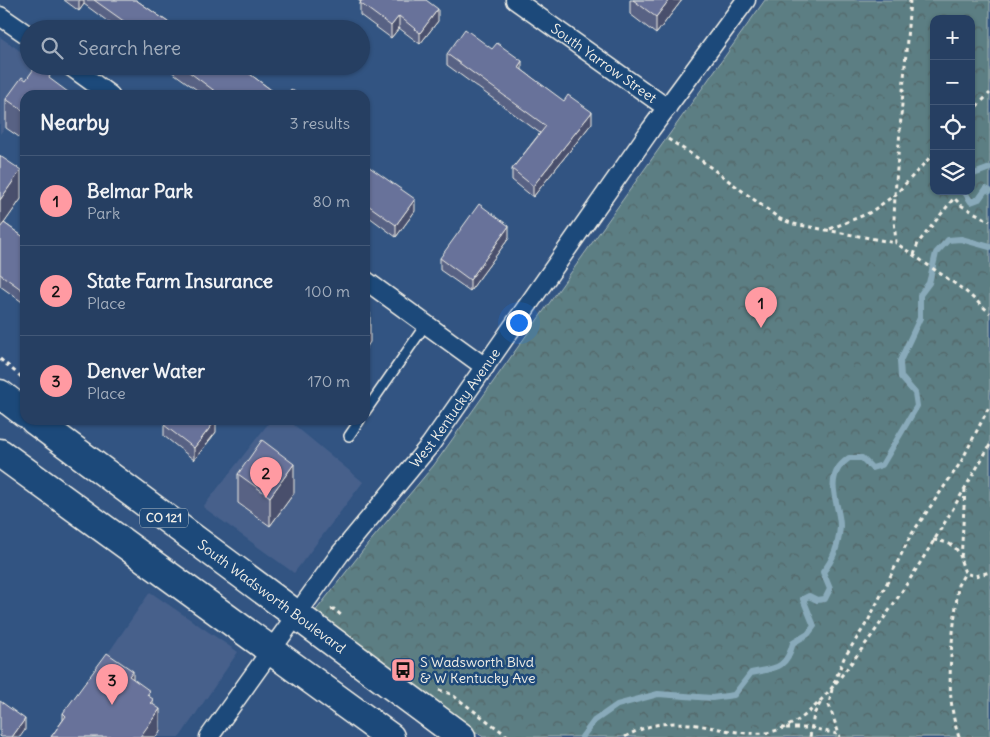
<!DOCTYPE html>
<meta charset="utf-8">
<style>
:root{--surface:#263f62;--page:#324a6b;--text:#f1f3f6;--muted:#a4afbe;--line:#425877;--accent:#ff9aa2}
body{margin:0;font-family:Delius,sans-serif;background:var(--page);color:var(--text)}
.controls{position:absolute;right:15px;top:15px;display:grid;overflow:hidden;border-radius:10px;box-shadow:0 1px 4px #0004}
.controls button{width:45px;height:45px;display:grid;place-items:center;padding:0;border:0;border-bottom:1px solid var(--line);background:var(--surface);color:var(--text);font:25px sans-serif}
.you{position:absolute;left:518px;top:322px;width:18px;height:18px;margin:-12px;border:4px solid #fff;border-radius:50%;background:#1a73e8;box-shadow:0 0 0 8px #1a73e833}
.badge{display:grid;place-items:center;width:32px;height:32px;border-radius:50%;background:var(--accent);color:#111;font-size:16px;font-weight:700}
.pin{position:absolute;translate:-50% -41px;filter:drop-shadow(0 1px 2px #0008)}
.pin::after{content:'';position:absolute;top:26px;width:18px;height:15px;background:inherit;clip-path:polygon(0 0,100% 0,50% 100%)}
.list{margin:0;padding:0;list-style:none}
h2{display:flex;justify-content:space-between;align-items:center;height:65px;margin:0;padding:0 20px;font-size:21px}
h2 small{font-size:16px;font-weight:400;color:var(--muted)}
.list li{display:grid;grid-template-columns:32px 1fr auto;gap:15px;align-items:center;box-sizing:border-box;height:90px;padding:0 20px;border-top:1px solid var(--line)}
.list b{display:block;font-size:19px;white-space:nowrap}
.list p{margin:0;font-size:16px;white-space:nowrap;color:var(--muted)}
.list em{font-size:16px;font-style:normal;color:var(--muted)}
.icon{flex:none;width:28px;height:28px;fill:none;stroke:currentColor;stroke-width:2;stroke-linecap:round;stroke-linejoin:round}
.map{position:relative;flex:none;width:990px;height:737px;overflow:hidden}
.search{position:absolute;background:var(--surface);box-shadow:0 1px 4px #0004;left:20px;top:20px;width:350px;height:55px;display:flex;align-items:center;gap:12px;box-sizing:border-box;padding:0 18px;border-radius:28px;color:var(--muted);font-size:19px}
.panel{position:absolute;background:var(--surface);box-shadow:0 1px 4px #0004;left:20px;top:90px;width:350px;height:335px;border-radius:15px}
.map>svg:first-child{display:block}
.built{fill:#46608b}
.park{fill:url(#park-crowns);stroke:#a8b8b6;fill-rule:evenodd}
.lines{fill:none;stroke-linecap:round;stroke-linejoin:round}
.stream{stroke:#89aaba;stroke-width:6}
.lane-casing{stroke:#f4f1e8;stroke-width:12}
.street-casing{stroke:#f4f1e8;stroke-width:21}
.primary-casing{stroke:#f4f1e8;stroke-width:31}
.path{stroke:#f4f1e8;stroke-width:3;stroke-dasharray:4 4;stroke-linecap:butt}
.lane{stroke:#1f4a7a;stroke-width:9}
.street{stroke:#1f4a7a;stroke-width:18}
.primary{stroke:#1f4a7a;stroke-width:28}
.wall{fill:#596284;stroke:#f4f1e8}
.shaded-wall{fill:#48506c;stroke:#f4f1e8}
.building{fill:#67729a;stroke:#f4f1e8}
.labels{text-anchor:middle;stroke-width:5;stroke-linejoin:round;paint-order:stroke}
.shield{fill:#1f4a7a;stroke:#b4bfc7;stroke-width:1}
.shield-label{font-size:12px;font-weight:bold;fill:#f4f1e8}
.street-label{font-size:14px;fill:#f4f1e8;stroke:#1f4a7a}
.poi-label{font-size:14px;fill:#f4f1e8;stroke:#1f4a7a;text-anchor:start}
</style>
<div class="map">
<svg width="990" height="737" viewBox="0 0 990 737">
<defs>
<pattern id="park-crowns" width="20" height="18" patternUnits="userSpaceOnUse" patternTransform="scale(1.25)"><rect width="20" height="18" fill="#5c7e83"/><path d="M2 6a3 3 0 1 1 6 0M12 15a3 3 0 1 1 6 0" fill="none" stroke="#536668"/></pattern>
</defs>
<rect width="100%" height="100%" fill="#325482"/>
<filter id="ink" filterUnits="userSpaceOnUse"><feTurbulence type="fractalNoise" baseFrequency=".02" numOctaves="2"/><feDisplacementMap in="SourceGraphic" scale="10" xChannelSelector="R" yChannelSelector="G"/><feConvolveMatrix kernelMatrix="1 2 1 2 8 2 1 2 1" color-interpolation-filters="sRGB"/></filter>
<g filter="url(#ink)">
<path class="built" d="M0,37L29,57V66H42L47,70L28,95H25V100L0,134Z
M271,420H288L363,482L294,573L203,507Z
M150,592L238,652L180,737H51Z"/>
<path class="park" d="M765,0H990V737H483L314,613L368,544L434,465ZM934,19H971V191H934Z"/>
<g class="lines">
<path class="stream" d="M971,175L990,168
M964,191L971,202L979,199L986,189L990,191
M582,737L594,721L617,705L658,694L712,698L734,695L751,673C775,668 786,670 793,643L808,634L814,626L803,599L809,596L817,600L825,599L830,589L823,572C834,559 839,543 840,526C840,507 827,486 838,469C840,465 845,461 849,458H862L872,468L882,465L917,406L915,393L901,377L900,361L920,318V295L929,283L936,253L948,240L961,239L990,247"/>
<defs>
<path id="lane" d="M365,412L426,324
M349,436L360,420"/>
<g id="street">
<path id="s1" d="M515,0L667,108"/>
<path d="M0,16L29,36"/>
<path d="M70,66L110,95"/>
<path d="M365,280L485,367"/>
<path id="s2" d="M209,737L340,554L430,445L651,129L746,0"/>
</g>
<g id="primary">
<path d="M0,394L25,413"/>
<path id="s3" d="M34,420L461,737"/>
<path d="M0,453L390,737"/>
</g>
</defs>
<use href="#lane" class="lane-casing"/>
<use href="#street" class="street-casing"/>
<use href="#primary" class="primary-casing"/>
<path class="path" d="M910,0L895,195L894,220L896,243L964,290L990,313
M971,112L990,93
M668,139L702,161L780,219L794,224L896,243
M830,229L869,213L895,195L934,153
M914,255L918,243L954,198L962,206L990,221
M0,359L25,380
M965,489L961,561L965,573L975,576L990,572
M933,540C947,542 956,544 961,558
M331,610L334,609L342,616
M834,683L844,658L868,621L911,535L961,462L990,405
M832,689L829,705L840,737
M439,690L451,694L509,737
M786,728H812L837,734
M625,737C678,706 715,737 766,733C783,730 800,721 812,709C831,691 845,671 861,650C909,586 950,514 990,445
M810,737L814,714L821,702
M959,737C942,689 954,634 958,585L965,573"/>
<use href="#lane" class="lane"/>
<use href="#street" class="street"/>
<use href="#primary" class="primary"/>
</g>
<path class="wall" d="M64,0H136L178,29H118L84,4L79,11Z
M358,0H426L438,21L420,44L399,28L391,38L360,15V3L361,2Z
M630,0H682L656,34L630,14Z
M447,54L522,70L592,123L533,197L512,180V169L540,133L447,65Z
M160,66H239L278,95H204L168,69L167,71Z
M50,79L25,95V141L6,128V99L26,80Z
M0,156L21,199L4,223L25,238V304L0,286Z
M365,164L415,211L396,237L365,214Z
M509,238L470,291L440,270V258Z
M164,425L216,432L194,460L164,436Z
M238,474L294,493L270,526L238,503Z
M133,679L150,697L153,705L160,731L156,737H51L63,720V713Z"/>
<path class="shaded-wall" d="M79,0H84V4L79,11Z
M669,0H682L656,34V17Z
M438,9V21L420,44V33Z
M399,16V28L391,38V26Z
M522,61V72L518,67Z
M592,112V123L533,197V186Z
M21,170V199L0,229V200Z
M415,199V211L396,237V225Z
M509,226V238L470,291V280Z
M370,313V342L365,350V321Z
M216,420V432L194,460V448Z
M294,464V493L270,526V497Z
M133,671V693L129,676Z
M153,699V719L160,709V731L156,737H140L151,703Z
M25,719V730L20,737H12Z"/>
<path class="building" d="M94,0H136L178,29H123L121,27L125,22Z
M362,0H426L438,9L420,33L399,16L391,26L360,3Z
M633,0H669L656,17Z
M465,29L492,49L497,43L522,61L518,67L564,101L568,95L592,112L533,186L512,169L546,126L447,54Z
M36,66L50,76L49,78L72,95H25V112L6,99L22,77L26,80Z
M181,66H239L278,95H220Z
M291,89L299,95H287Z
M0,156L21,170L0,200Z
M365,164L415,199L396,225L365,203Z
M479,204L509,226L470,280L440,258Z
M4,223L25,238V292L0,274V228Z
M365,309L370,313L365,321Z
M168,420H216L194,448L164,425Z
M262,440L294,464L270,497L238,474Z
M107,653L133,671L129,676L150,691L147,695L153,699L151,703L160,709L140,737H51L66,716L63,713Z
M0,701L25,719L12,737H1L0,736Z"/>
</g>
<defs>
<symbol id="bus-square" viewBox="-11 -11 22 22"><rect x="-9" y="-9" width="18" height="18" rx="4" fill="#ff9aa2" stroke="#1f4a7a"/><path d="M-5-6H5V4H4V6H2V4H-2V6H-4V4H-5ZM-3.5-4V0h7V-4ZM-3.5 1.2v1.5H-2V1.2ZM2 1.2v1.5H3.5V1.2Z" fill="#111"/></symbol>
</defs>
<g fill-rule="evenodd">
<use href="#bus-square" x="389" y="656" width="28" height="28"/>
</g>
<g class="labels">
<rect class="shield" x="140" y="508.5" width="48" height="19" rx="4"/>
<g class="shield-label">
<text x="164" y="522">CO 121</text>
</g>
<g class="street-label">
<text dy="5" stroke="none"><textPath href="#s1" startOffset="109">South Yarrow Street</textPath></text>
<text dy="5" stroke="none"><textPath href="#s2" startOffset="411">West Kentucky Avenue</textPath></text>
<text dy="5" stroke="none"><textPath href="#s3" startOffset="296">South Wadsworth Boulevard</textPath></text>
</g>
<g class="poi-label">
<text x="420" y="667">S Wadsworth Blvd<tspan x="420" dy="16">&amp; W Kentucky Ave</tspan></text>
</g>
</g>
</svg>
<div class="controls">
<button>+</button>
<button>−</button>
<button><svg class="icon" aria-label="locate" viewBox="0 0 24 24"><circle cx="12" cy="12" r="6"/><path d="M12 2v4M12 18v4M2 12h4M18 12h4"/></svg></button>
<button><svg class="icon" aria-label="layers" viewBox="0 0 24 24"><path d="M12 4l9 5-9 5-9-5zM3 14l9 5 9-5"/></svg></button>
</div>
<div class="you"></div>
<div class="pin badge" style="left:761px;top:328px">1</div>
<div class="pin badge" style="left:266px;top:498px">2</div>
<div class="pin badge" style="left:112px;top:705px">3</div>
<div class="search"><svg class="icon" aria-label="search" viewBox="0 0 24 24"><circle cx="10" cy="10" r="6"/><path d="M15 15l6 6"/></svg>Search here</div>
<section class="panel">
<h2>Nearby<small>3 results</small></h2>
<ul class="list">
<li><span class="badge">1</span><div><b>Belmar Park</b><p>Park</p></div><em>80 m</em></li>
<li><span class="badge">2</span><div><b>State Farm Insurance</b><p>Place</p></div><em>100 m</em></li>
<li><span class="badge">3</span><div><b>Denver Water</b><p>Place</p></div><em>170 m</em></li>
</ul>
</section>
</div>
